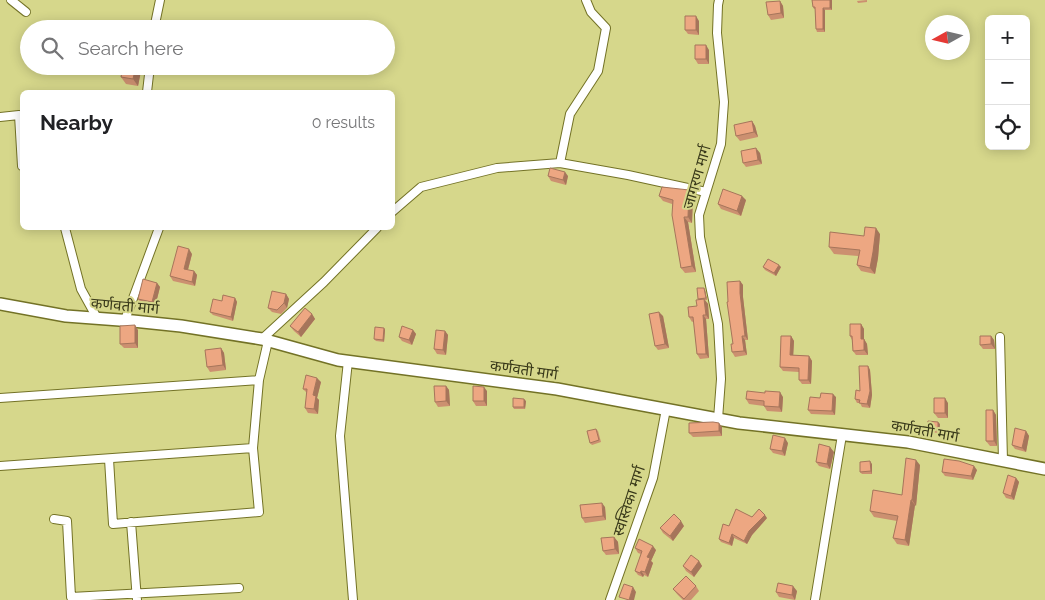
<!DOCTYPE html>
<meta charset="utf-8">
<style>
:root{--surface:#fff;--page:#f6f6f6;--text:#202124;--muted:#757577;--line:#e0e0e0}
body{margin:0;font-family:Raleway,"Noto Sans Devanagari",sans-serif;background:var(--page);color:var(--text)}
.controls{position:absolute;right:15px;top:15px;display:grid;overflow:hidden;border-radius:8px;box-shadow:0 2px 12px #0003}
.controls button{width:45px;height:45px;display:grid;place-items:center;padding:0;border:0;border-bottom:1px solid var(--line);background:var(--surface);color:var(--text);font:25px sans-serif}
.compass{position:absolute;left:925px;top:15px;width:45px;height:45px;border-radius:50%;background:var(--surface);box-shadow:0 2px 12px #0003;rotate:262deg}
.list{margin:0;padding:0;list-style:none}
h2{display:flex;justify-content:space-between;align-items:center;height:65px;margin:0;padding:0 20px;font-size:21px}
h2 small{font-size:16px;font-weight:400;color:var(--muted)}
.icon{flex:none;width:28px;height:28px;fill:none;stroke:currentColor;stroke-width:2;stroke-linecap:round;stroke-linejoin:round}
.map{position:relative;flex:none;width:1045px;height:600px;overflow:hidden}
.search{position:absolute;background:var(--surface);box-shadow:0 2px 12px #0003;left:20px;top:20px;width:375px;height:55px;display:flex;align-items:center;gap:12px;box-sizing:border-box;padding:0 18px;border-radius:28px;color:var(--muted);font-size:19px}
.panel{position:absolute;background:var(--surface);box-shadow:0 2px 12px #0003;left:20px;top:90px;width:375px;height:140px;border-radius:8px}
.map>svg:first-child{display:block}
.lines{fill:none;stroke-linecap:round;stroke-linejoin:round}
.minor-casing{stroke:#737226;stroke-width:10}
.secondary-casing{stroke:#737226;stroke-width:14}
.minor{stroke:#fff;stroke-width:8}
.secondary{stroke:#fff;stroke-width:11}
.wall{fill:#cc9070}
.shaded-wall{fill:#a6755b}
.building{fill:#eda782;stroke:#a6755b}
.labels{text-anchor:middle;stroke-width:4;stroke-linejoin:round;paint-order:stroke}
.street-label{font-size:15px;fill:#383819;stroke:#d6d78b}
</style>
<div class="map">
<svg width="1045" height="600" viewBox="0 0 1045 600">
<rect width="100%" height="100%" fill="#d6d78b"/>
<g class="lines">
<defs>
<path id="minor" d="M11,0L26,12
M154,29L160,0
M147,92L150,66
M0,117L19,115L22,166
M560,163L570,114L598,71L606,28L591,12L586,0
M392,212L421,187L497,168L560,163L628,175L706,192
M65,228L81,289L97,318
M125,320L159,228
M1000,337L1003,461
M262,339L324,282L377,228
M348,361L340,436L353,600
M0,398L259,380
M718,419L721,379L718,324L700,237L699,215L721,144L724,102L717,33L718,5L719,0
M109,459L113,524L259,512L253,448L259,380L268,341
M0,466L253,448
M54,519L67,521L71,597L239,588
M131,522L137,600
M610,600L653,478L666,409
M815,600L842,435"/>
<path id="secondary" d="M0,304L66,316L133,321L181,326L262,339L338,360L557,389L739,423L908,442L1045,469"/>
</defs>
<use href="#minor" class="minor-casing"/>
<use href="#secondary" class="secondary-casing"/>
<use href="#minor" class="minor"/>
<use href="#secondary" class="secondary"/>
</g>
<path class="wall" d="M812,0H832V10H825V32H817L816,29L815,9H814L813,7Z
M867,0V2L858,3L857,1Z
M780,1L783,6L784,18L771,20L768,15Z
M699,21V35L688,34L685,30Z
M709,50V64H698L695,59Z
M123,66H142L138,86L126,84L121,77Z
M752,121L755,126L758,137L740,141L736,136Z
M760,153L762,164L746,167L743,163Z
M548,176H568L566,185L551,181Z
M659,196H693L692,223L688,222L696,272L685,273L681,268L672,204L663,201Z
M746,200L741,216L721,209L718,204Z
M880,234L878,258L875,274L861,271L857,265L858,256L834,254L829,247L864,236Z
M192,254L188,270L194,271L197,275L195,286L173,281L170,276Z
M763,267H781L776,276L765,270Z
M740,281L743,285V297L748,340H745L747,355L735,357L732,352L733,344L728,302Z
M157,283L160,287L155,307L141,303L138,299Z
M704,288L705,290L707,300H705L708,304L709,319H706L709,358L700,359L697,354L694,321L692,322L689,317L697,306L699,300L698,299Z
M286,294L289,299L287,308L281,314L272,312L268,308Z
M235,298L237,302L233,321L213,315L210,312L222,301Z
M312,314L315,319L301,337L294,331L290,326Z
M663,316L669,348L658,350L655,346Z
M861,324L864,329V339L867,344L868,355H856L853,351L852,340L850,336Z
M384,328L385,330L384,342L376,341L374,339Z
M138,330V348H124L120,344Z
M413,330L416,334L412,345L402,341L399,337Z
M445,331L448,335L446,355L437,354L434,349Z
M791,336L794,341L793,355L809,356L812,361L811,384H802L799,380V372L783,371L780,367Z
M991,336L994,340L995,349H983L980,345Z
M221,348L224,353L226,370L210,372L207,367Z
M868,366L870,370L872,395L870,408L862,407L860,403H857L855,399L860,391Z
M321,382L317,398L319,400L318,414L308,413L305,408L307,393L303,389Z
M446,386L449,390L450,406L438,407L435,402Z
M487,391V406H476L473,401Z
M783,397L782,412L767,411L764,406L749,404L746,399Z
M836,397L835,415L811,414L808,410L820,398Z
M526,401L525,409H514L513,407Z
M948,403V418H938L934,413Z
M993,410L996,415L997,446H990L986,441Z
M940,424L939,433L929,432L927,430Z
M722,427V436L693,437L689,433Z
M596,429L598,431L601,442L592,445L590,443Z
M1026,431L1029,436L1026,452L1015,449L1012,445Z
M788,443L785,456L773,453L770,449Z
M834,452L830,469L819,466L816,462Z
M872,464V474H862L860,472Z
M920,465L916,506L915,505L909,546L897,544L893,538L897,521L874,517L870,511L902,495Z
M977,470L973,480L945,476L942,472Z
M1016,478L1019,482L1014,500L1006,498L1003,493Z
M605,507L606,520L585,523L582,518Z
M752,517L767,518L752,535L747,544L734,538L732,546L721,542L719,539L729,526Z
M684,526L673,541L663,533L660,528Z
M614,537L618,542L619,554L606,555L603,551Z
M635,548L656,550L651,561L653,563L648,577L644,575L643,577L638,575L635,571L641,554L638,553Z
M699,561L702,566L694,577L686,571L683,566Z
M696,586L699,591L691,600H683L677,594L673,589Z
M797,591L795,600L779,597L776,592Z"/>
<path class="shaded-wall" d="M830,0H832V10L830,8Z
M780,1L783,6L784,18L781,13Z
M823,8L825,10V32L823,29Z
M696,16L699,21V35L696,30Z
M706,45L709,50V64L706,59Z
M136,66H142L138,86L133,79Z
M752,121L755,126L758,137L754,132Z
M756,148L760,153L762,164L758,160Z
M565,172L568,176L566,185L563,180Z
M689,190L693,196L692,223L688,217Z
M742,196L746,200L741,216L737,211Z
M684,217L688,222L696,272L692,266Z
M876,228L880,234L878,258L875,274L870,268Z
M189,249L192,254L187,273L184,269Z
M779,265L781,267L776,276L774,273Z
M194,271L197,275L195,286L192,282Z
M740,281L743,285V297L748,340L745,336L740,293Z
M157,283L160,287L155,307L152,302Z
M704,288L705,290L707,300L706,298Z
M286,294L289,299L287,308L284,303Z
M235,298L237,302L233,321L231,317Z
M704,299L708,304L709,319L706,315Z
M659,312L663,316L669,348L665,344Z
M312,314L315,319L301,337L298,332Z
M703,315L706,319L709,358L706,354Z
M861,324L864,329V339L867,344L868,355L864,350L861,339Z
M135,325L138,330V348L135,343Z
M384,328L385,330L384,342L383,340Z
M413,330L416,334L412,345L409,340Z
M445,331L448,335L446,355L443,350Z
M742,336L745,340L747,355L744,351Z
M791,336L794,341L793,360L790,355Z
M991,336L994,340L995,349L991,344Z
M221,348L224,353L226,370L223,365Z
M809,356L812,361L811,384L808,380Z
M868,366L870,370L872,395L870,408L867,404Z
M317,378L321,382L317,398L319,400L318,414L314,409L313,395Z
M446,386L449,390L450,406L446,401Z
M484,387L487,391V406L484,401Z
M780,392L783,397L782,412L779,407Z
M833,394L836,397L835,415L832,411Z
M945,398L948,403V418L945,413Z
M524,399L526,401L525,409L524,407Z
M993,410L996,415L997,446L994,441Z
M938,422L940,424L939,433L938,430Z
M719,423L722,427V436L719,431Z
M1026,431L1029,436L1026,452L1022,448Z
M785,438L788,443L785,456L782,451Z
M830,447L834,452L830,469L827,464Z
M916,460L920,465L916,506L912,500Z
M870,461L872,464V474L871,471Z
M974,466L977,470L973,480L971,476Z
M1016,478L1019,482L1014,500L1011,496Z
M911,500L915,505L909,546L905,540Z
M602,503L605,507L606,520L603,516Z
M765,515L767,518L752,535L747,544L744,541L749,531Z
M681,521L684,526L673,541L670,536Z
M732,534L734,538L732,546L729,543Z
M614,537L618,542L619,554L615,549Z
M653,546L656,550L651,561L653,563L648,577L645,572L647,557Z
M699,561L702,566L694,577L691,572Z
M641,571L644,575L643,577L640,573Z
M793,586L797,591L795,600L792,595Z
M633,587L636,592L634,600H629Z"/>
<path class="building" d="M812,0H830V8H823V29H816L815,7H813Z
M780,1L781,13L768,15L766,2Z
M685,16H696V30H685Z
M695,45H706V59H695Z
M123,66H136L133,79L121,77Z
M752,121L754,132L736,136L734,125Z
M756,148L758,160L743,163L741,151Z
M550,168L565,172L563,180L548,176Z
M662,187L689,190L688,217H684L692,266L681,268L672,215L673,200L659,196Z
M723,189L742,196L737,211L718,204Z
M865,227L876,228L873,252L870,268L857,265L860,250L829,247L830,232L864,236Z
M178,246L189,249L184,269L194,271L192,282L170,276Z
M768,259L779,265L774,273L763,267Z
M143,279L157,283L152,302L138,299Z
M740,281V293L745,336H742L744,351L732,352L731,344H733L727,302H728L727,282Z
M697,288H704L706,298L698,299Z
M272,291L286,294L284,303L277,310L268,308Z
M223,295L235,298L231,317L210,312L213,299L222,301Z
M704,299L706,315H703L706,354H697L693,317H689L688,307L697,306L696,300Z
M305,308L312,314L298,332L290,326Z
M659,312L665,344L655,346L649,314Z
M850,324H861V339H864V350L853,351L852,336H850Z
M135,325V343L120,344V326Z
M402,326L413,330L409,340L399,337Z
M375,327L384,328L383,340L374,339Z
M436,330L445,331L443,350L434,349Z
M781,336H791L790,355L809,356L808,380H799V368L780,367Z
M980,336H991V344L980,345Z
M221,348L223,365L207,367L205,350Z
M859,366H868L870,391L867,404L859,403L860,400L855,399L856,390L860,391Z
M306,375L317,378L313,395L316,396L314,409L305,408L307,389H303Z
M434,386H446V401L435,402Z
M473,386L484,387V401H473Z
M747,391L765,393V391L780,392L779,407L764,406V401L746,399Z
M821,393L833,394L832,411L808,410L810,397L820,398Z
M513,398L524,399V407H513Z
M934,398H945V413H934Z
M986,410H993L994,441H986Z
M928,421L938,422V430H927Z
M713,422L719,423V431L689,433V423Z
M1015,428L1026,431L1022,448L1012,445Z
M596,429L599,440L590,443L587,431Z
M773,435L785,438L782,451L770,449Z
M819,444L830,447L827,464L816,462Z
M906,458L916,460L912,500H911L905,540L893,538L898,516L870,511L873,490L902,495Z
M944,459L959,461L974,466L971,476L942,472Z
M870,461L871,471L860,472V462Z
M1008,475L1016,478L1011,496L1003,493Z
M602,503L603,516L582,518L580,505Z
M736,509L752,517L759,509L765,515L749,531L744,541L732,534L729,543L719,539L723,524L729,526Z
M674,514L681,521L670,536L660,528Z
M614,537L615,549L603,551L601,538Z
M639,539L653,546L647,557L650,558L645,572L641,571L640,573L635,571L642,551L635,548Z
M691,555L699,561L691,572L683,566Z
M686,576L696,586L684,599L673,589Z
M778,583L793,586L792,595L776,592Z
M624,584L633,587L629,600L619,597Z"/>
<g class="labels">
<g class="street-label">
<text transform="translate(697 177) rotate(-74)" y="5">जागरण मार्ग</text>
<text transform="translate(125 306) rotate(5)" y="5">कर्णवती मार्ग</text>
<text transform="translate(524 370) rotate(8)" y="5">कर्णवती मार्ग</text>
<text transform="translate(925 431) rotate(10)" y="5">कर्णवती मार्ग</text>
<text transform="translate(629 501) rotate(-72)" y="5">स्वस्तिका मार्ग</text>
</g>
</g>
</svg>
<div class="controls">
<button>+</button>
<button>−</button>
<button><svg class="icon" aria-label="locate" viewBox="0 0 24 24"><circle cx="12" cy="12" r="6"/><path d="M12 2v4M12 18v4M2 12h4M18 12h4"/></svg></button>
</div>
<svg class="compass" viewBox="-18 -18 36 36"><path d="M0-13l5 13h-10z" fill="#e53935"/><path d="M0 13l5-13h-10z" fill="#757577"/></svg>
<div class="search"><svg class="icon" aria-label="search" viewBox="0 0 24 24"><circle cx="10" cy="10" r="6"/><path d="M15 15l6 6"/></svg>Search here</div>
<section class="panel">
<h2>Nearby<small>0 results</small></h2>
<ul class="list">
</ul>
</section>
</div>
